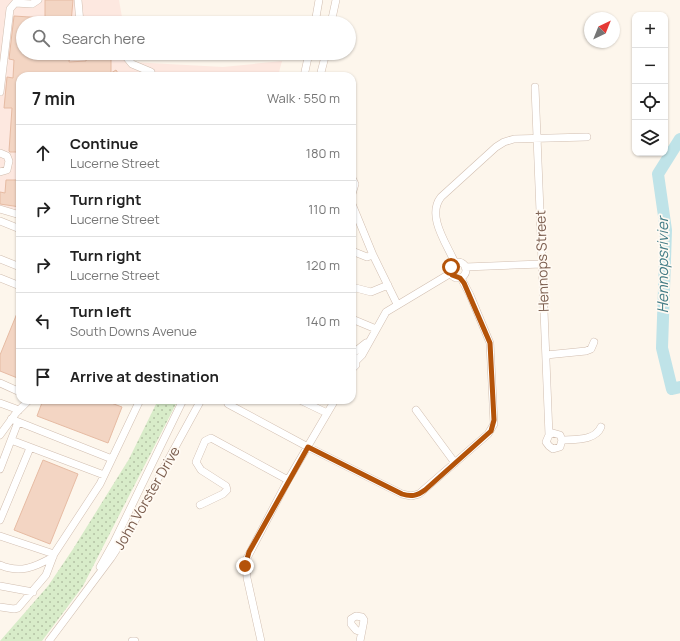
<!DOCTYPE html>
<meta charset="utf-8">
<style>
:root{--surface:#fff;--page:#f6f6f6;--text:#222;--muted:#767676;--line:#e0e0e0}
body{margin:0;font-family:Manrope,sans-serif;background:var(--page);color:var(--text)}
.controls{position:absolute;right:12px;top:12px;display:grid;overflow:hidden;border-radius:8px;box-shadow:0 1px 3px #0004}
.controls button{width:36px;height:36px;display:grid;place-items:center;padding:0;border:0;border-bottom:1px solid var(--line);background:var(--surface);color:var(--text);font:20px sans-serif}
.compass{position:absolute;left:584px;top:12px;width:36px;height:36px;border-radius:50%;background:var(--surface);box-shadow:0 1px 3px #0004;rotate:43deg}
.stop{position:absolute;width:12px;height:12px;margin:-9px;border:3px solid #b45309;border-radius:50%;background:#fff}
.stop.end{background:#b45309;border-color:#fff;box-shadow:0 1px 4px #0008}
.list{margin:0;padding:0;list-style:none}
h2{display:flex;justify-content:space-between;align-items:center;height:52px;margin:0;padding:0 16px;font-size:17px}
h2 small{font-size:13px;font-weight:400;color:var(--muted)}
.list li{display:grid;grid-template-columns:26px 1fr auto;gap:12px;align-items:center;box-sizing:border-box;height:56px;padding:0 16px;border-top:1px solid var(--line)}
.list b{display:block;font-size:15px;white-space:nowrap}
.list p{margin:0;font-size:13px;white-space:nowrap;color:var(--muted)}
.list em{font-size:13px;font-style:normal;color:var(--muted)}
.icon{flex:none;width:22px;height:22px;fill:none;stroke:currentColor;stroke-width:2;stroke-linecap:round;stroke-linejoin:round}
.map{position:relative;flex:none;width:680px;height:641px;overflow:hidden}
.search{position:absolute;background:var(--surface);box-shadow:0 1px 3px #0004;left:16px;top:16px;width:340px;height:44px;display:flex;align-items:center;gap:10px;box-sizing:border-box;padding:0 14px;border-radius:22px;color:var(--muted);font-size:15px}
.panel{position:absolute;background:var(--surface);box-shadow:0 1px 3px #0004;left:16px;top:72px;width:340px;height:332px;border-radius:12px}
.map>svg:first-child{display:block}
.commercial{fill:#fde8e0}
.park{fill:url(#park-dots)}
.lines{fill:none;stroke-linecap:round;stroke-linejoin:round}
.river{stroke:#bfe3e8;stroke-width:12}
.building{fill:#f3d5c3;stroke:#e6bba3}
.minor-casing{stroke:#d1beb0;stroke-width:8}
.minor{stroke:#fff;stroke-width:7}
.route{stroke:#b45309;stroke-width:5}
.labels{text-anchor:middle;stroke-width:3.5;stroke-linejoin:round;paint-order:stroke}
.street-label{font-size:14px;fill:#7a5c4d;stroke:#fffaf3}
.water-label{font-size:15px;font-style:italic;fill:#437c86;stroke:#fffaf3}
</style>
<div class="map">
<svg width="680" height="641" viewBox="0 0 680 641">
<defs>
<pattern id="park-dots" width="8" height="8" patternUnits="userSpaceOnUse"><rect width="8" height="8" fill="#d8ecc9"/><path d="M2 2h.1M6 6h.1" fill="none" stroke="#b4c2a5" stroke-width="1.8" stroke-linecap="round"/></pattern>
</defs>
<rect width="100%" height="100%" fill="#fdf6ec"/>
<path class="commercial" d="M0,0H119L123,23H23V53H129L131,62L223,67L282,61L278,76H20V219L0,212Z"/>
<path class="park" d="M158,400H178L83,586L42,641H0L48,586L73,549L129,459Z"/>
<g class="lines">
<path class="river" d="M680,139L658,174L666,230L662,348L672,389L680,387"/>
</g>
<path class="building" d="M45,0H73L71,23H23V53H70L69,62L86,61L87,53H111V73L116,70L120,76H20V152H10L9,151L12,108H4L7,77L13,78L14,60L9,59L14,16L45,18Z
M6,180H20V207L0,204V192L5,193Z
M20,306V379L0,371V355Z
M43,400H103L122,407L108,443L37,416Z
M43,460L78,474L50,544L14,530Z"/>
<g class="lines">
<defs>
<path id="minor" d="M78,0L80,23
M99,23L105,20L112,23
M315,23L319,0
M331,23L336,0
M123,53L132,64L151,72
M304,76L309,53
M320,76L326,53
M535,87L549,435L546,442L549,446L553,449L560,447L562,440L560,435L553,433L549,435
M0,92L10,9L15,3L32,4L38,0
M0,153L7,156L9,161L7,170L0,172
M352,178L355,184L352,194
M352,204L373,255L397,304
M0,209L20,215
M0,221L20,229
M352,251L367,257L373,255
M0,259L20,267
M450 270a8 8 0 1 1 16 0a8 8 0 1 1-16 0Z
M455,263C447,244 426,216 441,197L496,147L504,142L514,139L587,137
M465,267L542,264
M0,278L20,286
M352,287L371,292L388,285
M352,319L376,329
M352,354L366,343
M546,355L586,351L591,349L594,342
M356,361L362,355L386,312L451,273
M352,369L356,365L355,358
M0,383L20,392
M300,400L327,413
M0,403L19,410
M228,404L308,447L402,494L411,496L419,494L488,434L494,424L490,343L470,295L461,278
M416,410L455,463
M11,419L112,459
M0,435L16,413L29,400
M11,440L104,475
M562,440C575,439 595,441 601,427
M0,469L18,422
M200,505L223,494L227,490L226,486L201,470L196,462L205,441L211,438L288,480
M0,520L30,448
M0,536L54,554
M0,565C20,574 35,567 53,557
M100,567L114,542L183,400
M0,586L33,592
M0,607L14,609L18,608L46,575L54,554L100,484L140,400
M49,641L111,558L133,524L201,400
M132,641H135
M261,641L247,578L246,560L288,480L335,400
M360,641L364,620L362,617L356,616L351,619V624L356,630L361,632"/>
</defs>
<use href="#minor" class="minor-casing"/>
<use href="#minor" class="minor"/>
</g>
<g class="lines">
<path class="route" d="M245,566L249,552L308,447L402,494C411,497 417,496 425,490L491,431L494,420L490,343L464,283L460,278L452,275L451,267"/>
</g>
<g class="labels">
<g class="street-label">
<text transform="translate(542 261) rotate(-92)" y="5">Hennops Street</text>
<text transform="translate(147 498) rotate(-60)" y="5">John Vorster Drive</text>
</g>
<g class="water-label">
<text transform="translate(663 265) rotate(-90)" y="5">Hennopsrivier</text>
</g>
</g>
</svg>
<div class="controls">
<button>+</button>
<button>−</button>
<button><svg class="icon" aria-label="locate" viewBox="0 0 24 24"><circle cx="12" cy="12" r="6"/><path d="M12 2v4M12 18v4M2 12h4M18 12h4"/></svg></button>
<button><svg class="icon" aria-label="layers" viewBox="0 0 24 24"><path d="M12 4l9 5-9 5-9-5zM3 14l9 5 9-5"/></svg></button>
</div>
<svg class="compass" viewBox="-18 -18 36 36"><path d="M0-13l5 13h-10z" fill="#e53935"/><path d="M0 13l5-13h-10z" fill="#767676"/></svg>
<div class="stop" style="left:451px;top:267px"></div>
<div class="stop end" style="left:245px;top:566px"></div>
<div class="search"><svg class="icon" aria-label="search" viewBox="0 0 24 24"><circle cx="10" cy="10" r="6"/><path d="M15 15l6 6"/></svg>Search here</div>
<section class="panel">
<h2>7 min<small>Walk · 550 m</small></h2>
<ul class="list">
<li><svg class="icon" aria-label="ahead" viewBox="0 0 24 24"><path d="M12 20V5M6 11l6-6 6 6"/></svg><div><b>Continue</b><p>Lucerne Street</p></div><em>180 m</em></li>
<li><svg class="icon" aria-label="right" viewBox="0 0 24 24"><path d="M7 20v-9h11M14 6l5 5-5 5"/></svg><div><b>Turn right</b><p>Lucerne Street</p></div><em>110 m</em></li>
<li><svg class="icon" aria-label="right" viewBox="0 0 24 24"><path d="M7 20v-9h11M14 6l5 5-5 5"/></svg><div><b>Turn right</b><p>Lucerne Street</p></div><em>120 m</em></li>
<li><svg class="icon" aria-label="left" viewBox="0 0 24 24"><path d="M17 20v-9H6M10 6l-5 5 5 5"/></svg><div><b>Turn left</b><p>South Downs Avenue</p></div><em>140 m</em></li>
<li><svg class="icon" aria-label="arrive" viewBox="0 0 24 24"><path d="M6 21V4h12l-3 4 3 4H6"/></svg><div><b>Arrive at destination</b></div></li>
</ul>
</section>
</div>
